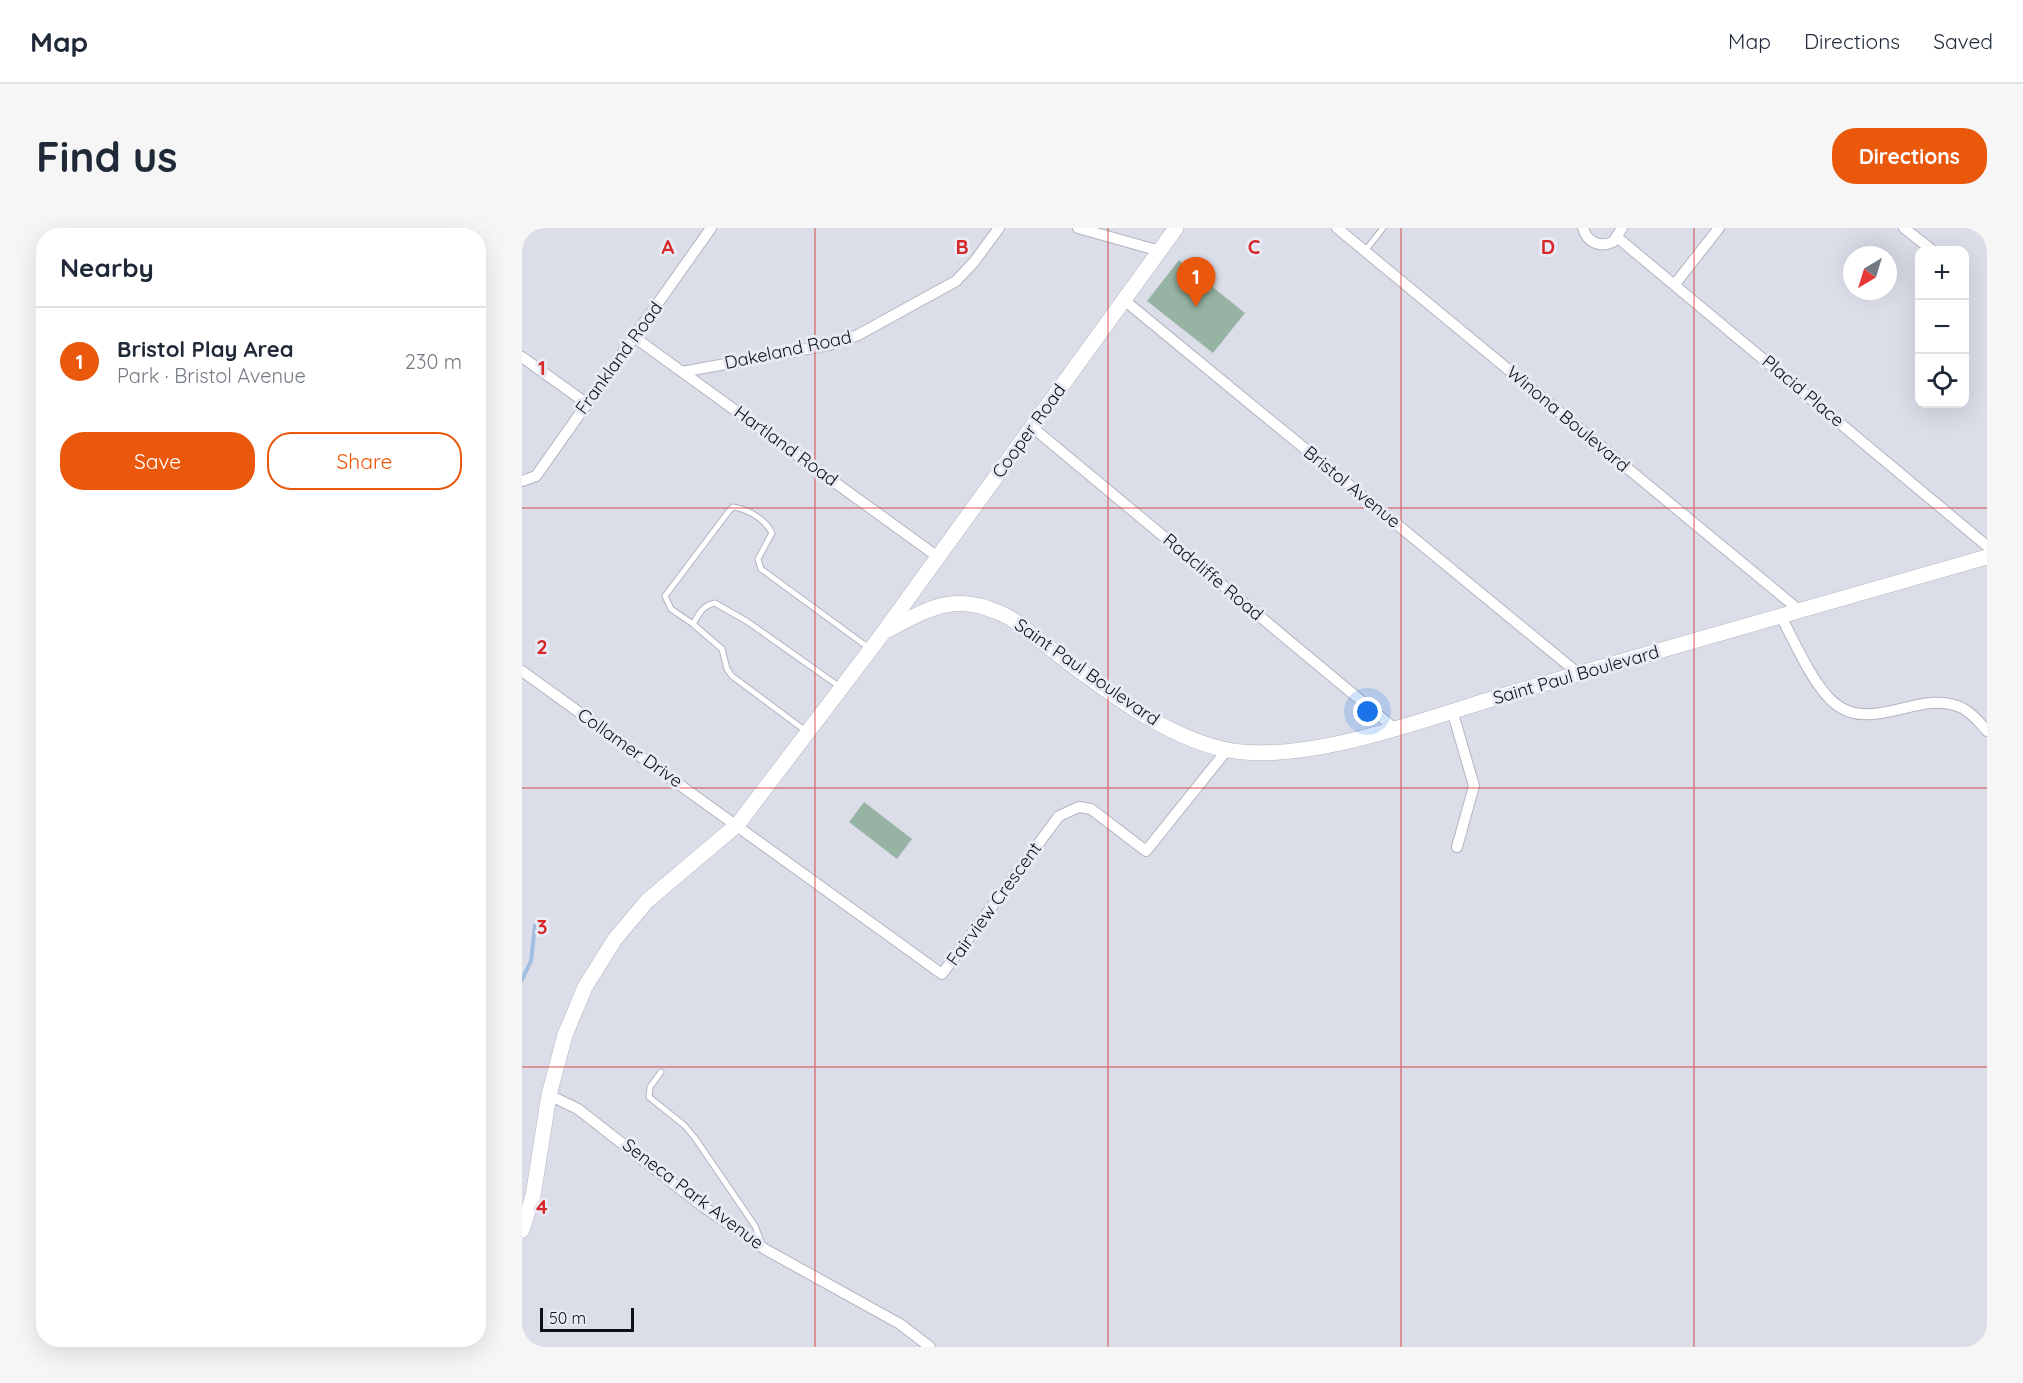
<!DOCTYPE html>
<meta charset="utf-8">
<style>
:root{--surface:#fff;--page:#f6f6f7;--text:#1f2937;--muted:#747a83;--line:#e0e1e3;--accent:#ea580c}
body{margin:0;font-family:Quicksand,sans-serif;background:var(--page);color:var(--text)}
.controls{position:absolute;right:18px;top:18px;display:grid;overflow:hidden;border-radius:12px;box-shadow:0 6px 24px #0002}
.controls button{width:54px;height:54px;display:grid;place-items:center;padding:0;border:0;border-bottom:2px solid var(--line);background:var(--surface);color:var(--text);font:30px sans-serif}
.compass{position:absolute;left:1321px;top:18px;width:54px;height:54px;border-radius:50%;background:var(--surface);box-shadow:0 6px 24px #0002;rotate:218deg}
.scale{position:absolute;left:18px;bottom:15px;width:94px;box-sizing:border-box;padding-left:6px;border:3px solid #0f1013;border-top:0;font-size:16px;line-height:21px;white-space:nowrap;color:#0f1013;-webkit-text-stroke:4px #e8ebf6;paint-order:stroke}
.you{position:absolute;left:846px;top:484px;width:21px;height:21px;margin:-15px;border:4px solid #fff;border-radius:50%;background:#1a73e8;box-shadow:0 0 0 9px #1a73e833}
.badge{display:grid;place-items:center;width:39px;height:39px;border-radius:50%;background:var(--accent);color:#fff;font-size:20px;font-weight:700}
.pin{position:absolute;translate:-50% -50px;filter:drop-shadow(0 2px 3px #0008)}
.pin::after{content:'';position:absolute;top:32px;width:21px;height:18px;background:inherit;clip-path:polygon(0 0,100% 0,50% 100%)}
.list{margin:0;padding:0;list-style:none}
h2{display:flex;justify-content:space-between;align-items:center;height:78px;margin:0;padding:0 24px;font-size:26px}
h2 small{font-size:20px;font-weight:400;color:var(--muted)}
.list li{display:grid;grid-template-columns:39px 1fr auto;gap:18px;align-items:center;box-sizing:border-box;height:108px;padding:0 24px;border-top:2px solid var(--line)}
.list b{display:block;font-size:22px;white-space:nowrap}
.list p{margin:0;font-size:20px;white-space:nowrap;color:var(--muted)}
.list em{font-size:20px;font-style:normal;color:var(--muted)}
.actions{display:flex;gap:12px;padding:18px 24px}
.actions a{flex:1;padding:14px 0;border:2px solid var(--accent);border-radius:24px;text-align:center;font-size:21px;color:var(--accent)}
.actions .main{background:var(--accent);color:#fff}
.icon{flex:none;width:33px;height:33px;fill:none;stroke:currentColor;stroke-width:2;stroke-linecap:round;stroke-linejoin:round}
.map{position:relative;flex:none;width:1465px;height:1119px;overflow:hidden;border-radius:24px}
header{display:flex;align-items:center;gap:36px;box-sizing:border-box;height:84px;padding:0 30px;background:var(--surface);border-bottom:2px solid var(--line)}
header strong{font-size:28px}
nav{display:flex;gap:33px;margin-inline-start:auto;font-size:21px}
.intro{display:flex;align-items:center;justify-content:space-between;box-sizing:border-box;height:144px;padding:0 36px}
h1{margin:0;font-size:42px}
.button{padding:15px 27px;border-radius:24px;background:var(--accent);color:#fff;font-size:21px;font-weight:700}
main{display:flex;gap:36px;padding:0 36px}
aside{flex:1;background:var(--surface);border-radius:24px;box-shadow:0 6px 24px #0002}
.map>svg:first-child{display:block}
.green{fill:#97b3a4}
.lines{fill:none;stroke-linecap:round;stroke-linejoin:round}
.stream{stroke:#a2bee0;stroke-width:4}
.lane-casing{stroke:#b2b4c0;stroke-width:7}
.street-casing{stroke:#b2b4c0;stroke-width:12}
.secondary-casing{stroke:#b2b4c0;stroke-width:16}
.lane{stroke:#fff;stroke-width:5}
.street{stroke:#fff;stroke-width:10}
.secondary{stroke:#fff;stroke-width:15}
.grid{fill:none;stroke:#d62828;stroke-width:1.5;stroke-opacity:0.55}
.labels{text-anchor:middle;stroke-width:6;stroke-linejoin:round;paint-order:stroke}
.street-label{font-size:18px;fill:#0f1013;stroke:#e8ebf6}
.grid-label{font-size:20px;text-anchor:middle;font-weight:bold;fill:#d62828;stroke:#e8ebf6;stroke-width:6;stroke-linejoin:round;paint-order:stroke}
</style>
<header>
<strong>Map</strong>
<nav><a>Map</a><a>Directions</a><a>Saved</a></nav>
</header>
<div class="intro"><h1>Find us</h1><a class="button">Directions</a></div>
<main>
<aside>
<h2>Nearby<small></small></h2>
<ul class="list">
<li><span class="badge">1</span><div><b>Bristol Play Area</b><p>Park · Bristol Avenue</p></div><em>230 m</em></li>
</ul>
<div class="actions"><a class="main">Save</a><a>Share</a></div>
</aside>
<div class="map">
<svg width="1465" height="1119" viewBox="0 0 1465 1119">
<rect width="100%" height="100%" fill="#dbdee9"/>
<path class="green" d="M657,32L723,85L691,125L625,73Z
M342,574L390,611L375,631L327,594Z"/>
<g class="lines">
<path class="stream" d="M0,752L9,733L13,698"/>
<defs>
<path id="lane" d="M843,23L861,0
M171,396L149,381L143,368L207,283L211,279C226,281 243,291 250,305L236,331L239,341L347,420
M285,504L210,448L205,441L200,421L171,396C177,386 181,377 193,375L226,394L318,459
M139,844L128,859L127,869L162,897L173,910L233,998L241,1018"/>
<path id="street" d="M556,0L638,23
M815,0L1277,382
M1061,0C1065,14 1077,20 1091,14L1100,0
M1382,0L1410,22
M1096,10L1465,318
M1153,56L1197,0
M602,72L1057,446
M112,109L416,329
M0,129L64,175
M160,144L307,117L336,107L434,53L452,34L477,0
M510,199L872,500
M0,253L14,248L189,0
M1258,387C1272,412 1287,449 1307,470C1346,512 1399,457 1442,481C1452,487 1458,495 1465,503
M0,443L420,746L537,588L557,579L569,581L624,623L705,522
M930,482L952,558L935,619
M27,867L56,881L180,978L241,1020L378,1096L408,1119"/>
<path id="secondary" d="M366,402C412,377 438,363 488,390C550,435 631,508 706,522C786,537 908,489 986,466C1146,421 1305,374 1465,329
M0,1002L11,968L27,867L43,807L63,759L93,711L125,673L216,596L361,405L654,0"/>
</defs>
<use href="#lane" class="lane-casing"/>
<use href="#street" class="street-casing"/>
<use href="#secondary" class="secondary-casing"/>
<use href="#lane" class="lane"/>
<use href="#street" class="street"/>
<use href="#secondary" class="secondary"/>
</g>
<path class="grid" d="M293,0V1119M586,0V1119M879,0V1119M1172,0V1119M0,280H1465M0,560H1465M0,839H1465"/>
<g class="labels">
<g class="street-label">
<text transform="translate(266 122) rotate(-12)" y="6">Dakeland Road</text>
<text transform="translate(97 130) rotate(-54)" y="6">Frankland Road</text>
<text transform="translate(1281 163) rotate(40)" y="6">Placid Place</text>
<text transform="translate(1046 191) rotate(40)" y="6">Winona Boulevard</text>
<text transform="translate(507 203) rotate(-54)" y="6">Cooper Road</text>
<text transform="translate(264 218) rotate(36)" y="6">Hartland Road</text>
<text transform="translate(830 259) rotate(39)" y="6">Bristol Avenue</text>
<text transform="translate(691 349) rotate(40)" y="6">Radcliffe Road</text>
<text transform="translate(565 444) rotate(35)" y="6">Saint Paul Boulevard</text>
<text transform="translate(1054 447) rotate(-16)" y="6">Saint Paul Boulevard</text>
<text transform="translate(108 520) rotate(35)" y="6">Collamer Drive</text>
<text transform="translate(472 676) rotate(-54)" y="6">Fairview Crescent</text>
<text transform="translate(171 966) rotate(37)" y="6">Seneca Park Avenue</text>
</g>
</g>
<g class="grid-label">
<text x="146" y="26">A</text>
<text x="440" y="26">B</text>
<text x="732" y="26">C</text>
<text x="1026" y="26">D</text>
<text x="20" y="147">1</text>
<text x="20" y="426">2</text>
<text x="20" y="706">3</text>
<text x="20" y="986">4</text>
</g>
</svg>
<div class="controls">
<button>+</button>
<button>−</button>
<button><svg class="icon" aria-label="locate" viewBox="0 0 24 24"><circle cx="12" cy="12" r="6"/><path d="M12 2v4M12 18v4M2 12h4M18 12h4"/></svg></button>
</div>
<svg class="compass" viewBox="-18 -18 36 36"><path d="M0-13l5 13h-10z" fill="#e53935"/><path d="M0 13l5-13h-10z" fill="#747a83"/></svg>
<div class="scale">50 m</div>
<div class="you"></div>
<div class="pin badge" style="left:674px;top:79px">1</div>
</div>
</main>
